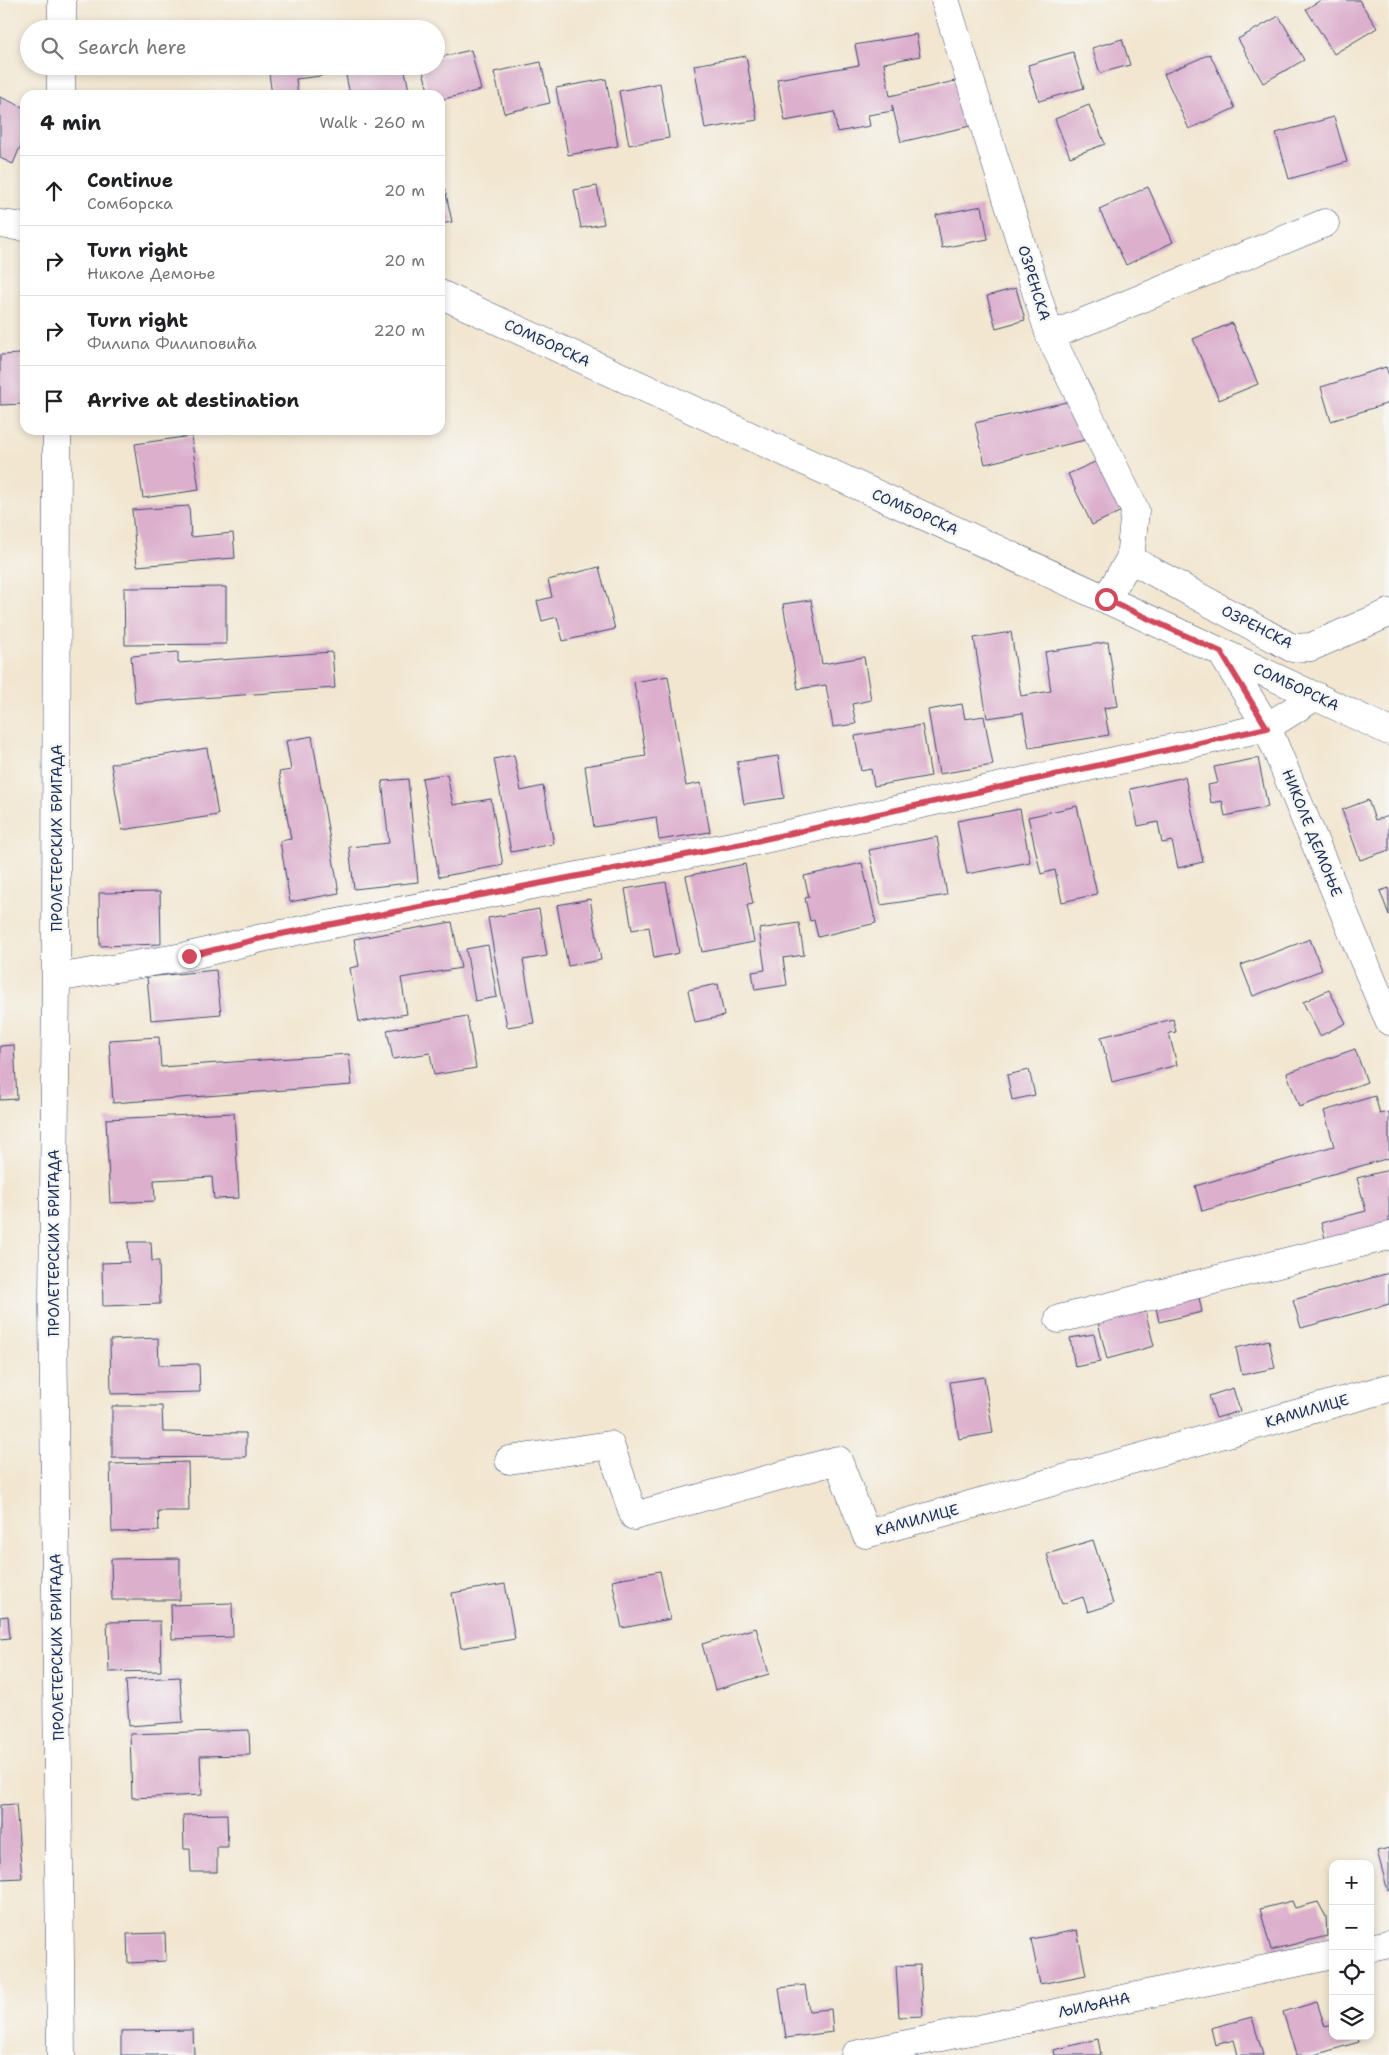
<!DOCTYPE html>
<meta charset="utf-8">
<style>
:root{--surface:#fff;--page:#f2f2f2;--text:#202124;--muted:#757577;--line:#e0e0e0}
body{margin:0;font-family:"Shantell Sans",sans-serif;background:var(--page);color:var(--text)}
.controls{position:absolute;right:15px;bottom:15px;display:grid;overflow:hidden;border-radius:10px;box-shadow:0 2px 8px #0003}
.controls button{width:45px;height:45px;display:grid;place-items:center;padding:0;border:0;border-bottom:1px solid var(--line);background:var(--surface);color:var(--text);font:25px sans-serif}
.stop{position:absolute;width:15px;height:15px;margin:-11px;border:4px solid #d1495b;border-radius:50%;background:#fff}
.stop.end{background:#d1495b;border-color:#fff;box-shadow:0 1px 5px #0008}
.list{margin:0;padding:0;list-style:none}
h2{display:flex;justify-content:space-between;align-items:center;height:65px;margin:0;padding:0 20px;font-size:21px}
h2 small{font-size:16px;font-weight:400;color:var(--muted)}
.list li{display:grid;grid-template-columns:32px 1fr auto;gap:15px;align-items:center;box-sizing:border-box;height:70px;padding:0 20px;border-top:1px solid var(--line)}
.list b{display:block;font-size:19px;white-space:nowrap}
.list p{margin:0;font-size:16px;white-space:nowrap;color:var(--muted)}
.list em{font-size:16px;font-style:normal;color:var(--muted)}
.icon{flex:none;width:28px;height:28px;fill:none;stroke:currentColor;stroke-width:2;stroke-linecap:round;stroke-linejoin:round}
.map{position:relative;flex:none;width:1389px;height:2055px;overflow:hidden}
.search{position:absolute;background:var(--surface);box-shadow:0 2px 8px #0003;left:20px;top:20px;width:425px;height:55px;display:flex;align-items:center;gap:12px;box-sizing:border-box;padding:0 18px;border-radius:28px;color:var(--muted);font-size:19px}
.panel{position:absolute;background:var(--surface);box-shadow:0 2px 8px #0003;left:20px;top:90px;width:425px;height:345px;border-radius:15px}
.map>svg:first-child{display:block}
.building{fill:#dcafcd}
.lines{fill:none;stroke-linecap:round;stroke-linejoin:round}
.minor-casing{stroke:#3b4a6f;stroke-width:29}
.minor{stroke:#fff;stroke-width:28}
.route{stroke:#d1495b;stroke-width:6}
.labels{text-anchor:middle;stroke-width:5;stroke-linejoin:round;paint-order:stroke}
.street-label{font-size:15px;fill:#1b2f5e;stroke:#f6f6f2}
</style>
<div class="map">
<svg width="1389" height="2055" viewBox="0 0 1389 2055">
<rect width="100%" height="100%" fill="#f6f6f2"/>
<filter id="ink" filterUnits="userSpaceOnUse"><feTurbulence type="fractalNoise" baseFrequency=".02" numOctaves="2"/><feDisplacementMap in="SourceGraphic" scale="10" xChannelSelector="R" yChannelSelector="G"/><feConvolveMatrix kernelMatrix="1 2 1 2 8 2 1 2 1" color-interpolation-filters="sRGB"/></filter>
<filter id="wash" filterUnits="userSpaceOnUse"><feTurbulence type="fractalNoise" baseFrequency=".0096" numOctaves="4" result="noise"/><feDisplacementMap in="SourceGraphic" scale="20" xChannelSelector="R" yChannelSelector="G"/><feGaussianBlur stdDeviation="1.12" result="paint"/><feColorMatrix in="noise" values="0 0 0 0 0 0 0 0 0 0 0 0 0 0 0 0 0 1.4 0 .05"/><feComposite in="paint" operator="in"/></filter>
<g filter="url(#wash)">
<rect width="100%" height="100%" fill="#f2e6d0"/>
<g id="blocks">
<path class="building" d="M1321,0H1359L1377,28L1334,54L1306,9Z
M1279,16L1304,60L1263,83L1238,39Z
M916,34L920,56L884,63L890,96L959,80L970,126L901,142L892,105L893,111L868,115L870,126L837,132L834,112L785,121L777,79L859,65L855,45Z
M1122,39L1130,65L1100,73L1092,48Z
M471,50L481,90L440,100V95H429L422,66H436V58Z
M1073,52L1084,88L1039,101L1028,65Z
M1210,54L1235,108L1189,129L1164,74Z
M746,56L757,120L705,129L694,65Z
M541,62L550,103L504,113L494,72Z
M268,66H320L321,76L296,79L298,95H272Z
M344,66H404L410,95H350Z
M606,79L618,146L568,155L556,88Z
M660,83L669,138L629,145L619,91Z
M0,97L25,108V135L13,164L0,158Z
M1089,105L1105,144L1070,157L1055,119Z
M1334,117L1347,162L1289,179L1276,133Z
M597,186L604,224L581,228L574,190Z
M1148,187L1173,242L1126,265L1099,209Z
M445,189L452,222L440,224V190Z
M982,206L988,239L942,248L936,215Z
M1016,288L1025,320L996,328L987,296Z
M1232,323L1258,384L1219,400L1193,339Z
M21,354L24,404L0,405V355Z
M1386,367L1389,376V403L1331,421L1321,387Z
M1075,400L1085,440L985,464L975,423Z
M191,436L199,490L143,498L135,444Z
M1106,457L1130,507L1092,525L1068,474Z
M189,506L191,537L233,533L235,558L137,566L132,510Z
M599,567L615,629L563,641L557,617L542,621L537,601L552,597L548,580Z
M226,587V644L125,645L124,588Z
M811,600L822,664L864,657L871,700L852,704L856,724L833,727L826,685L798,689L783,604Z
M1011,632L1021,696L1051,691L1045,652L1108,642L1118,706L1104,708L1109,735L1029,748L1023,713L987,718L974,638Z
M178,652V663L332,652L335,688L135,703L131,656Z
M668,676L686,786L701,783L710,832L659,840L656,817L594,827L585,766L646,756L634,682Z
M962,704L965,719L984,716L993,765L939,774L928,710Z
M922,725L931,776L874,786L871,769L861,771L855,736Z
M312,736L339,893L290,902L280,841L291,839L279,772L291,770L286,741Z
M207,748L218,815L122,830L111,764Z
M514,755L521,791L543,786L554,844L511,852L494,759Z
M778,756L784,798L744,804L737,762Z
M1258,758L1268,807L1225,816L1222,801L1211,803L1208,785L1218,783L1214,767Z
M447,774L453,805L491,799L503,865L439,877L422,778Z
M1185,777L1203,862L1178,868L1172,841L1162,843L1158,822L1138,826L1130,789Z
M408,779L418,882L354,889L349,847L389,843L382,781Z
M1368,800L1375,820L1389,816V850L1360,860L1342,810Z
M1077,806L1097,894L1062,902L1055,870L1041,874L1028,817Z
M1020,809L1030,862L967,874L957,821Z
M937,837L947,895L881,905L869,850Z
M862,863L876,923L818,937L814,920L810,921L805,898L809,897L804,876Z
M745,864L753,904L747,905L754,942L702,952L686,876Z
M666,882L679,953L654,958L649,927L632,930L625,889Z
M1389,888V915L1380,891Z
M160,892L161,944L100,946L99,893Z
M590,899L601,960L568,966L557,905Z
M539,909L547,956L523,960L534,1023L507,1027L488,918Z
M452,922L461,968L401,978L407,1014L359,1022L350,968L359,966L354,939Z
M799,923L804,955L783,958L787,985L755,990L752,972L765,970L759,929Z
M1310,939L1322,970L1253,996L1241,965Z
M488,945L497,997L475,1001L466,949Z
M216,970L221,1014L151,1020L147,977Z
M718,984L724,1016L695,1022L688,990Z
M1329,990L1346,1023L1320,1036L1303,1002Z
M467,1016L476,1068L434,1075L430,1053L393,1059L387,1030Z
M1173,1019L1176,1032L1169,1033L1177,1065L1112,1082L1101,1037Z
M159,1037L161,1067L349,1054L352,1085L113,1103L109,1040Z
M14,1045L17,1099L0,1100V1046Z
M1355,1049L1367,1082L1299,1107L1287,1073Z
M1029,1070L1035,1095L1012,1100L1007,1075Z
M1375,1096L1380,1114L1389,1112V1158L1202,1211L1195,1186L1334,1146L1324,1111Z
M234,1113L239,1198L214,1199L212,1177L154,1180L155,1201L110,1203L106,1119Z
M1389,1170V1230L1327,1246L1321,1223L1366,1211L1357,1178Z
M128,1242H151L152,1261H159L160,1304L103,1306L102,1263L129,1262Z
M1389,1273V1304L1301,1328L1293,1300Z
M1197,1288L1202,1312L1159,1322L1154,1298Z
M1143,1302L1154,1346L1107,1359L1096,1314Z
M1094,1334L1100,1362L1075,1367L1070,1338Z
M158,1338L159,1365L199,1364L200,1392L111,1394L110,1340Z
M1269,1340L1275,1368L1242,1375L1236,1348Z
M984,1377L993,1433L959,1439L950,1382Z
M1233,1388L1240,1411L1216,1418L1209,1396Z
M112,1406H162L163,1432L246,1433V1457L112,1458Z
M188,1462L189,1511H158L159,1531L112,1532L110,1464Z
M1093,1540L1113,1604L1088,1612L1083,1597L1062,1604L1047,1554Z
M180,1558V1600H112L111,1559Z
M660,1571L670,1619L622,1628L612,1580Z
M505,1584L515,1639L461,1648L452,1593Z
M232,1603L233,1637L172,1639L171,1605Z
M8,1616L10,1638L0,1639V1617Z
M160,1621L161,1671L109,1672L107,1622Z
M756,1628L769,1674L715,1690L702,1644Z
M180,1677L183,1722L129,1726L126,1680Z
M249,1730L250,1755L200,1756L202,1795L132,1798L130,1734Z
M16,1804L22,1878L0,1879V1805Z
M227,1814L228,1847H217V1872H191L190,1849H184L183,1815Z
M1389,1848V1891H1388L1377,1851Z
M1292,1901L1295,1908L1318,1902L1326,1917L1327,1936L1271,1950L1260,1909Z
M1077,1930L1086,1975L1040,1984L1031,1939Z
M165,1933L166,1961L128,1963L127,1934Z
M920,1965L923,2016L899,2017L896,1966Z
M805,1985L809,2011L831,2009L833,2032L786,2038L779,1988Z
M1317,2002L1325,2027L1333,2025V2036H1357L1359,2042L1314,2055H1296L1283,2012Z
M1252,2017L1263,2055H1238L1234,2040L1215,2045L1211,2028Z
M193,2030L194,2055H121V2031Z
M1098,2039L1101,2055H1055L1054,2050Z"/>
</g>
</g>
<g filter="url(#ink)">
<use href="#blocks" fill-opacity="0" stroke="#3b4a6f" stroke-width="1"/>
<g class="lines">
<defs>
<path id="minor" d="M945,0L1050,336L1135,510L1130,559L1106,599
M62,29V0
M61,95V66
M0,224L25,227
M440,294L1221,652L1389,731
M1050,336L1325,223
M57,430L56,978L53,1307L61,2055
M1130,559L1292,648L1311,647L1389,613
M1221,652L1267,727L1389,1021
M56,978L189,956L266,937L747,843L1267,727L1316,696
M1059,1319L1389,1236
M509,1460L610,1445L634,1516L838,1460L866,1534L1389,1388
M1370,1948L1389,1944
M855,2055L1333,1955"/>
</defs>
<use href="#minor" class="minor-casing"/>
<use href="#minor" class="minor"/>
</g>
</g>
<g class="lines" filter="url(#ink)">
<path class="route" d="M189,956L266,937L747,843L1267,728L1221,652L1106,599"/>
</g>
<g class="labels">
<g class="street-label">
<text transform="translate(1034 283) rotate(73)" y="5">ОЗРЕНСКА</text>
<text transform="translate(547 343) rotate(25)" y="5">СОМБОРСКА</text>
<text transform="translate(915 512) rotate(24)" y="5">СОМБОРСКА</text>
<text transform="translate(1257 627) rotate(27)" y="5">ОЗРЕНСКА</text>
<text transform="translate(1296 687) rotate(25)" y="5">СОМБОРСКА</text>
<text transform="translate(1312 833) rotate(68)" y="5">НИКОЛЕ ДЕМОЊЕ</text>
<text transform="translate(57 838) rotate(-90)" y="5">ПРОЛЕТЕРСКИХ БРИГАДА</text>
<text transform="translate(54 1243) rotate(-90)" y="5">ПРОЛЕТЕРСКИХ БРИГАДА</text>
<text transform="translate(1307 1411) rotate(-16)" y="5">КАМИЛИЦЕ</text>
<text transform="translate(917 1520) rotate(-15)" y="5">КАМИЛИЦЕ</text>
<text transform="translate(57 1647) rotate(-91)" y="5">ПРОЛЕТЕРСКИХ БРИГАДА</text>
<text transform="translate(1094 2005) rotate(-12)" y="5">ЉИЉАНА</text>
</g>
</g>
</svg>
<div class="controls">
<button>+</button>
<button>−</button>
<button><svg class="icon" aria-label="locate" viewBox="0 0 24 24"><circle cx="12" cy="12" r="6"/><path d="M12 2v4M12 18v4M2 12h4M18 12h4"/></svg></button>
<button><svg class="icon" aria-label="layers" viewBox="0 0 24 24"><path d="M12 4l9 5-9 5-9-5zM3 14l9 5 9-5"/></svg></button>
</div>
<div class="stop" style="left:1106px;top:599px"></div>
<div class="stop end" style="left:189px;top:956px"></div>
<div class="search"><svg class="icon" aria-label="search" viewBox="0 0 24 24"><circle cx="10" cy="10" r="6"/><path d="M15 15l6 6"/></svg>Search here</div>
<section class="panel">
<h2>4 min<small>Walk · 260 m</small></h2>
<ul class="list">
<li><svg class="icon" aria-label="ahead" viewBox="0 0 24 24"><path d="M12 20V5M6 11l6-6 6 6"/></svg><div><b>Continue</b><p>Сомборска</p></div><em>20 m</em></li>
<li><svg class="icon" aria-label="right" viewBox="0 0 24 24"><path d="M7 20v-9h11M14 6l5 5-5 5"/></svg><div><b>Turn right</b><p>Николе Демоње</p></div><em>20 m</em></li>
<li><svg class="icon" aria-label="right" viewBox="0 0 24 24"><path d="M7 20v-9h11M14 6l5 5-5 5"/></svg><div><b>Turn right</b><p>Филипа Филиповића</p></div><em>220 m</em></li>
<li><svg class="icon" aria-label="arrive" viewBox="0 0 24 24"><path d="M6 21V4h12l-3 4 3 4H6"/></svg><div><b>Arrive at destination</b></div></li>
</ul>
</section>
</div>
